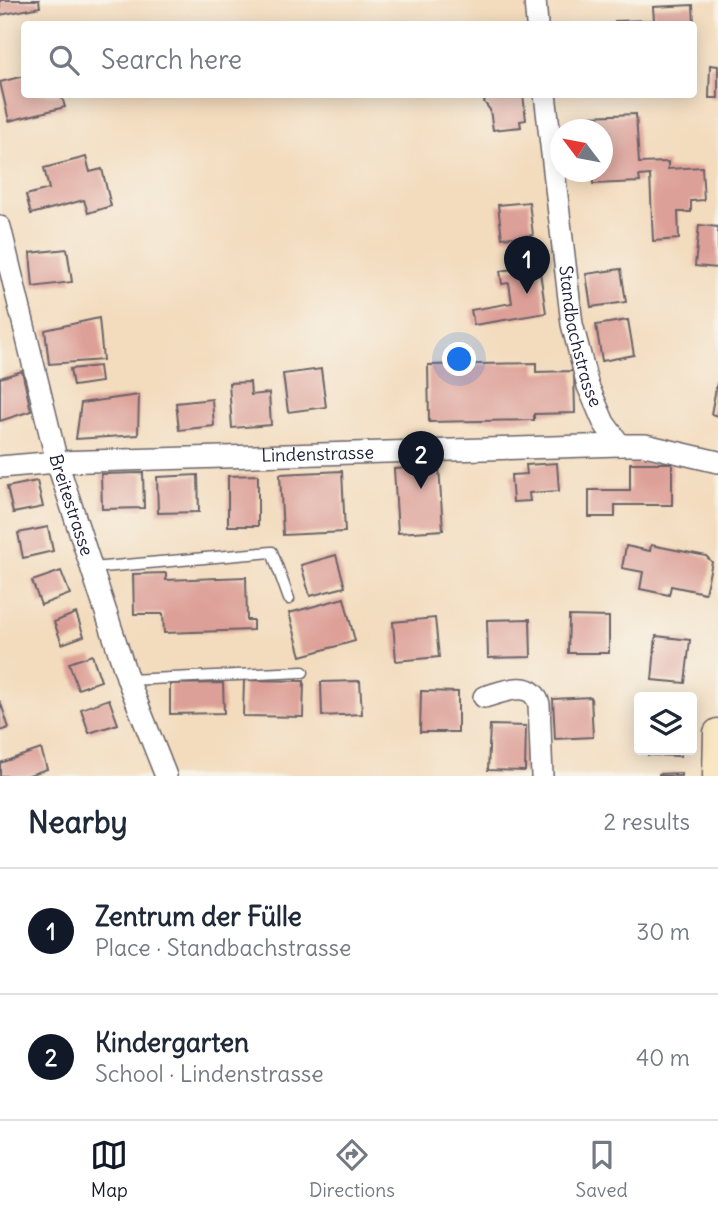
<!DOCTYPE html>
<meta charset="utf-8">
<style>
:root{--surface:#fff;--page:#f6f6f7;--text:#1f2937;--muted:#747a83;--line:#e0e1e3;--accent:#111827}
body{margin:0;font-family:Delius,sans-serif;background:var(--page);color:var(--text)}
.controls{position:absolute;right:21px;bottom:21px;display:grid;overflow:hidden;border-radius:7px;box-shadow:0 4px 18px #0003}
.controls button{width:63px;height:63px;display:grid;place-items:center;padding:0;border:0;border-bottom:2px solid var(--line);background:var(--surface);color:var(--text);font:35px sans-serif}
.compass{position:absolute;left:550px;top:119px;width:63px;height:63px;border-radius:50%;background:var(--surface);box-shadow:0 4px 18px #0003;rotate:302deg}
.you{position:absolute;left:460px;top:360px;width:24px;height:24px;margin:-18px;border:5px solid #fff;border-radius:50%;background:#1a73e8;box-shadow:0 0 0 10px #1a73e833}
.badge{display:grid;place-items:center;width:46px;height:46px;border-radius:50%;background:var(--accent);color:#fff;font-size:23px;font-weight:700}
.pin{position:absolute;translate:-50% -58px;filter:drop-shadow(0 2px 4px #0008)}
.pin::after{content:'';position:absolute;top:37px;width:24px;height:21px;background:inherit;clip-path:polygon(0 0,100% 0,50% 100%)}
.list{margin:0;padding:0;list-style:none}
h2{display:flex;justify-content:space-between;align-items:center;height:91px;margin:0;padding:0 28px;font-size:30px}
h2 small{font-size:23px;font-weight:400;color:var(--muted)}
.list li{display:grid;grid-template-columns:46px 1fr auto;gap:21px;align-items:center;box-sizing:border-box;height:126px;padding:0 28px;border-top:2px solid var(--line)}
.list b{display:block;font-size:26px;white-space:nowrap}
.list p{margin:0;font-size:23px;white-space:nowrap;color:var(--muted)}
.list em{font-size:23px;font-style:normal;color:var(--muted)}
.icon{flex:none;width:38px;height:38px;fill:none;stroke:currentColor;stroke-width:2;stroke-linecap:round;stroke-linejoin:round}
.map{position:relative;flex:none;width:718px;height:776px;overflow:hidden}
.search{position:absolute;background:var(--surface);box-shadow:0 4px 18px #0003;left:21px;right:21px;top:21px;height:77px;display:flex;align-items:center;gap:18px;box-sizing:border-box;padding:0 24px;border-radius:7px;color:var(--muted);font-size:26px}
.sheet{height:343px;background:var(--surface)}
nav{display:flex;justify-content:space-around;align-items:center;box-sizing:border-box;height:98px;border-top:2px solid var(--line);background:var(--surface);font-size:19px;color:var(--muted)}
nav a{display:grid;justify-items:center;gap:4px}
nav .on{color:var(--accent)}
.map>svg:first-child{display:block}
.building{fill:#dda098}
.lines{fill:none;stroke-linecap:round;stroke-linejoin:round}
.service-casing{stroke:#6b6368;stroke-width:13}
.minor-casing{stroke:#6b6368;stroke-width:24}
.secondary-casing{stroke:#6b6368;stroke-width:31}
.service{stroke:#fff;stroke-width:10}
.minor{stroke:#fff;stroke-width:21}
.secondary{stroke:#f9e7c3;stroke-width:28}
.labels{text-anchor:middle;stroke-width:6;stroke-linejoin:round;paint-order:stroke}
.street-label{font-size:18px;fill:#22223b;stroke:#f7f3e8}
</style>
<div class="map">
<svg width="718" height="776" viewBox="0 0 718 776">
<rect width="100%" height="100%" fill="#f7f3e8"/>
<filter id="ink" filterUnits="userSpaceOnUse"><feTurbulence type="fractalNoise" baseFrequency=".0143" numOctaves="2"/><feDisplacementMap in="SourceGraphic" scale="14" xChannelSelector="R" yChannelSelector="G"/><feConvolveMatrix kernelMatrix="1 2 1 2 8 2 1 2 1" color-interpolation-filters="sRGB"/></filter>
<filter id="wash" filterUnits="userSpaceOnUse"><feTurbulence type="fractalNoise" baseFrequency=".00686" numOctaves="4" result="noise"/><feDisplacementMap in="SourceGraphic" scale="28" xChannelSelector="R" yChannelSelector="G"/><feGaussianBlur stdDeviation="1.57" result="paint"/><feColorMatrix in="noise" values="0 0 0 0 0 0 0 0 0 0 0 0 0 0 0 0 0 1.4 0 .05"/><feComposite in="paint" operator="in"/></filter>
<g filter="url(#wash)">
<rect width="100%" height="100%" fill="#f3dbbd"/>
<g id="blocks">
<path class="building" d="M0,0H39L40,7L0,15Z
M693,5L694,24H616L615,21L654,20L653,7Z
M710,65L718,66V98H709Z
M24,76V94H61L65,107L9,121L0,82Z
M489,94H523L526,120L520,121L521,127L493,130L490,110L484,102Z
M636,114L639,163L668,162V169L702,167L704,200L691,201V212H678L679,239L653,241L650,175L639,176L640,182L593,184L592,172H602V130H590L589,116Z
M86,157L90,172L102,169L111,206L88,213L84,200L31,214L26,195L49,189L44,168Z
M529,202L533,235L502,238L498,205Z
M699,225L718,227V268L695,266Z
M67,249L72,282L33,287L30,253Z
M539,265L546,313L474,325L471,310L512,303L509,283L502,284L500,271Z
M621,269L626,302L591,307L586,274Z
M99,318L103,360L49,364L45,330Z
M628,320L634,355L602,361L596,325Z
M536,363V372L574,371L575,413L534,414V420L429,422L428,365Z
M99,366L101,382L73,386L70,369Z
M321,369L326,407L288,412L283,374Z
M22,371L31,411L0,421V378Z
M250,382L251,395L269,393L271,425L232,428L229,383Z
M717,383H718V416L711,414Z
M139,395L138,435L76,439L81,403Z
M212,399L214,426L179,430L176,403Z
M557,463L559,491L529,493L530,501L513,502L511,475L527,474L526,465Z
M630,463H672V505H615V517H589V490H630Z
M439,466L443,530L398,533L394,469Z
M342,471L345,532L283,535L280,474Z
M143,473L144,508L102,509L101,474Z
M198,475L199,512L158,513L157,477Z
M258,475V526H228V476Z
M37,481L43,507L13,513L7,487Z
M48,527L53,551L23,558L18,533Z
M651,545L706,556L712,562L705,593L671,586L669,595L640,589L643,572L622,568L626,546L650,551Z
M336,555L345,587L310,596L301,565Z
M61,571L70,594L41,605L32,581Z
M166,573V580L246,577L247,620H253V630L164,633L163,614H134L133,574Z
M344,598L355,641L301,656L289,613Z
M76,613L84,636L62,644L54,622Z
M569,616L609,617V653H568Z
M435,618L439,657L396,661L393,622Z
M530,619L531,657L488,658L487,620Z
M656,636L690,640L685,683L652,680Z
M92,655L101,681L78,689L69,663Z
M244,680L304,681L303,717L243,716Z
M360,681L362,714L322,716L321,682Z
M223,683L224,713L170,714V684Z
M421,691L458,692V732H420Z
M591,697L593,737L555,739L553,699Z
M109,699L118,724L89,733L81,709Z
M0,701L9,728L0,731Z
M490,725L526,726L525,771L488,770Z
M41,749L47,769L26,776H0V763Z
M648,750H681V756L648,755Z
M681,773V776H659V774Z"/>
</g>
</g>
<g filter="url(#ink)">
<use href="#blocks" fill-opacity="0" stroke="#6b6368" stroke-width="2"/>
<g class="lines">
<defs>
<path id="service" d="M92,568L272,552L289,599
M128,680L303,672"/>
<g id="minor">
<path d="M535,0L537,24"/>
<path id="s1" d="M545,94L572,324L588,386L604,423L620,445"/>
<path id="s2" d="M0,227L57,462L128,680L166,776"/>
<path id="s3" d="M0,467L57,462L620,445H645L718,462"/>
<path d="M484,697C503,692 531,678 539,704L542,776"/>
</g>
<path id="secondary" d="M717,776L718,733"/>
</defs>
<use href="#service" class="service-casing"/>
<use href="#minor" class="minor-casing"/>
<use href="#secondary" class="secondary-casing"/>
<use href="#service" class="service"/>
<use href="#minor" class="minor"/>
<use href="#secondary" class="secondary"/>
</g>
</g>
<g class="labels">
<g class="street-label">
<text dy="6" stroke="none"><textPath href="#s1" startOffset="245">Standbachstrasse</textPath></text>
<text dy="6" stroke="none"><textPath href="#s3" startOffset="318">Lindenstrasse</textPath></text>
<text dy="6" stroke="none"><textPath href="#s2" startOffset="287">Breitestrasse</textPath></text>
</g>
</g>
</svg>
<div class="controls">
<button><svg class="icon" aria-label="layers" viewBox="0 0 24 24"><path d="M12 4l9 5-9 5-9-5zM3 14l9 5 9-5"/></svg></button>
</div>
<svg class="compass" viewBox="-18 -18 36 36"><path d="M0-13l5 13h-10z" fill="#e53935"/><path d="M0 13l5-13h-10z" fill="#747a83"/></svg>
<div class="you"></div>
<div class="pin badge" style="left:527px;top:294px">1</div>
<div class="pin badge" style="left:421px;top:489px">2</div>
<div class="search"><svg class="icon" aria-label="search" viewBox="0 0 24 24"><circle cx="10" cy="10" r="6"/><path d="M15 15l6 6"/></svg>Search here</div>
</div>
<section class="sheet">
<h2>Nearby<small>2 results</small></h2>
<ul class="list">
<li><span class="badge">1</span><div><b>Zentrum der Fülle</b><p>Place · Standbachstrasse</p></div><em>30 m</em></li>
<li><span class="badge">2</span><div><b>Kindergarten</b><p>School · Lindenstrasse</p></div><em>40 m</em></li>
</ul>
</section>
<nav>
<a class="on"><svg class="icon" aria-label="map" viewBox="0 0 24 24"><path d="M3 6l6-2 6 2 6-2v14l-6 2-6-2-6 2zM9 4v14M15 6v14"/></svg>Map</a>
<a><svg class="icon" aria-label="directions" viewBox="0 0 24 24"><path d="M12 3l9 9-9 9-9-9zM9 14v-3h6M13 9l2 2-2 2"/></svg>Directions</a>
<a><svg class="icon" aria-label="saved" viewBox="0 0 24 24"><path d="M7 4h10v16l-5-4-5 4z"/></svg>Saved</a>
</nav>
